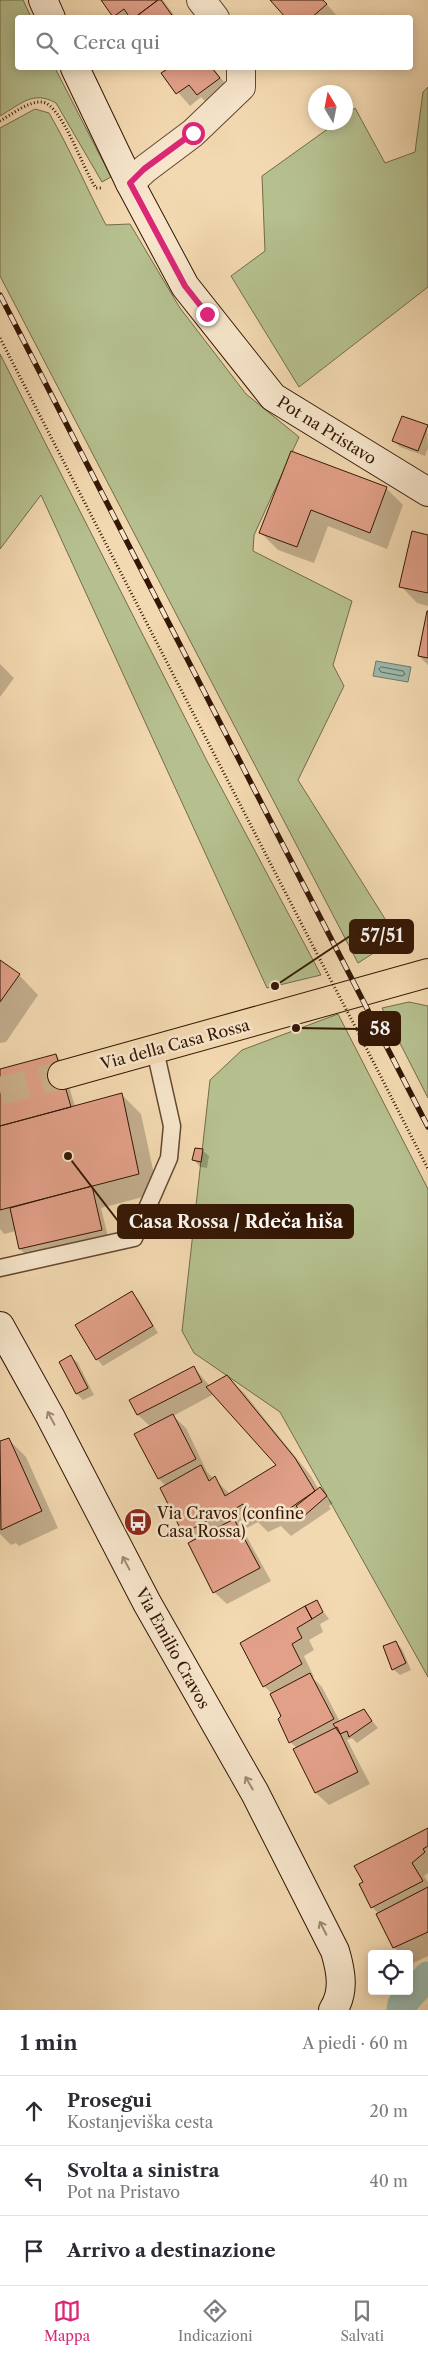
<!DOCTYPE html>
<html lang="it">
<meta charset="utf-8">
<style>
:root{--surface:#fff;--page:#f7f7f7;--text:#2b2b33;--muted:#7c7c81;--line:#e1e1e2;--accent:#db2777}
body{margin:0;font-family:"Libre Caslon Text",serif;background:var(--page);color:var(--text)}
.controls{position:absolute;right:15px;bottom:15px;display:grid;overflow:hidden;border-radius:5px;box-shadow:0 2px 12px #0003}
.controls button{width:45px;height:45px;display:grid;place-items:center;padding:0;border:0;border-bottom:1px solid var(--line);background:var(--surface);color:var(--text);font:25px sans-serif}
.compass{position:absolute;left:308px;top:85px;width:45px;height:45px;border-radius:50%;background:var(--surface);box-shadow:0 2px 12px #0003;rotate:350deg}
.stop{position:absolute;width:15px;height:15px;margin:-11px;border:4px solid #db2777;border-radius:50%;background:#fff}
.stop.end{background:#db2777;border-color:#fff;box-shadow:0 1px 5px #0008}
.list{margin:0;padding:0;list-style:none}
h2{display:flex;justify-content:space-between;align-items:center;height:65px;margin:0;padding:0 20px;font-size:21px}
h2 small{font-size:16px;font-weight:400;color:var(--muted)}
.list li{display:grid;grid-template-columns:32px 1fr auto;gap:15px;align-items:center;box-sizing:border-box;height:70px;padding:0 20px;border-top:1px solid var(--line)}
.list b{display:block;font-size:19px;white-space:nowrap}
.list p{margin:0;font-size:16px;white-space:nowrap;color:var(--muted)}
.list em{font-size:16px;font-style:normal;color:var(--muted)}
.icon{flex:none;width:28px;height:28px;fill:none;stroke:currentColor;stroke-width:2;stroke-linecap:round;stroke-linejoin:round}
.map{position:relative;flex:none;width:428px;height:2010px;overflow:hidden}
.search{position:absolute;background:var(--surface);box-shadow:0 2px 12px #0003;left:15px;right:15px;top:15px;height:55px;display:flex;align-items:center;gap:12px;box-sizing:border-box;padding:0 18px;border-radius:5px;color:var(--muted);font-size:19px}
.sheet{height:275px;background:var(--surface)}
nav{display:flex;justify-content:space-around;align-items:center;box-sizing:border-box;height:70px;border-top:1px solid var(--line);background:var(--surface);font-size:14px;color:var(--muted)}
nav a{display:grid;justify-items:center;gap:2px}
nav .on{color:var(--accent)}
.map>svg:first-child{display:block}
.green{fill:#b6c08f;stroke:#746b4a}
.water{fill:#9bbaaf;stroke:#71786b}
.shadow{fill:#0003;fill-rule:evenodd}
.lines{fill:none;stroke-linecap:round;stroke-linejoin:round}
.shore{stroke:#67685a;stroke-width:1}
.canal{stroke:#9bbaaf;stroke-width:29}
.building{fill:#e2a089;stroke:#331604}
.primary-tunnel{stroke:#cdb28e;stroke-width:28;stroke-dasharray:28 14;stroke-linecap:butt}
.lane-casing{stroke:#63472f;stroke-width:19}
.street-casing{stroke:#63472f;stroke-width:30}
.secondary-casing{stroke:#331604;stroke-width:30}
.primary-casing{stroke:#331604;stroke-width:30}
.path{stroke:#331604;stroke-width:3;stroke-dasharray:1 2.5;stroke-linecap:butt}
.lane{stroke:#f7e6cc;stroke-width:16}
.street{stroke:#f7e6cc;stroke-width:28}
.secondary{stroke:#f7e6cc;stroke-width:28}
.primary{stroke:#f3d9b1;stroke-width:28}
.rail-casing{stroke:#331604;stroke-width:5.5}
.rail{stroke:#f7e6cc;stroke-width:4;stroke-dasharray:11;stroke-linecap:butt}
.path-bridge{stroke:#331604;stroke-width:3;stroke-dasharray:1 2.5;stroke-linecap:butt}
.oneway{stroke:#9f8872}
.route{stroke:#db2777;stroke-width:6}
.labels{text-anchor:middle;stroke-width:5;stroke-linejoin:round;paint-order:stroke}
.street-label{font-size:16px;fill:#331604;stroke:#f7e6cc}
.poi-label{font-size:16px;fill:#331604;stroke:#f7e6cc;text-anchor:start}
.leader{fill:none;stroke:#331604;stroke-width:2}
.callout-dot{fill:#331604;stroke:#f7e6cc;stroke-width:2}
.callout{fill:#331604;stroke:#331604;stroke-width:2}
.callout-label{font-size:18px;text-anchor:middle;font-weight:bold;fill:#fff}
</style>
<div class="map">
<svg width="428" height="2010" viewBox="0 0 428 2010">
<rect width="100%" height="100%" fill="#f3d9b1"/>
<filter id="stains"><feTurbulence type="fractalNoise" baseFrequency=".004" numOctaves="4"/><feColorMatrix values="0 0 0 0 .2 0 0 0 0 .09 0 0 0 0 .02 0 0 0 .5 -.17"/></filter>
<radialGradient id="worn" r=".72"><stop offset=".6" stop-color="#630" stop-opacity="0"/><stop offset="1" stop-color="#630" stop-opacity=".3"/></radialGradient>
<path class="green" d="M0,0H23L31,17L18,18V68H55L111,177L102,182L56,103C33,90 21,104 0,116Z
M428,87V287L299,387L231,276L265,251L262,176L336,123L346,122V115L355,108L385,163L415,152L423,92Z
M35,109L49,113C70,149 86,187 106,225L130,224L180,308L246,394L299,437L254,535L253,551L352,601L333,665L344,686L298,780L397,938L358,963L0,276V128Z
M0,354L207,761L321,975L267,988L41,495L0,549Z
M409,1002L428,1006V1098L382,1008Z
M338,1014L428,1189V1677L280,1412L194,1353L182,1331L210,1080L242,1050Z"/>
<path class="water" d="M376,661L411,667L408,682L373,676Z"/>
<path class="shadow" d="M103,0H163L176,18H116Z
M272,0H323L338,17L288,18Z
M382,14L385,18H376Z
M171,68H213L231,91L211,107L201,97L190,106L162,74Z
M427,426L428,448L425,456L400,447L394,441Z
M292,453L387,489L403,505L387,549L328,526L314,563L278,550L261,533Z
M428,536V606L417,603L401,586Z
M428,612V665L419,656Z
M0,664L14,678L0,697Z
M0,962L19,975L38,995L6,1042L0,1043Z
M56,1055L62,1062L75,1107L121,1094L141,1114L158,1193L101,1208L108,1237L26,1255L20,1249L16,1231L4,1234L0,1229V1071Z
M202,1150L209,1156L207,1168L200,1167L194,1160Z
M131,1292L138,1299L158,1333L103,1366L97,1359Z
M71,1357L78,1363L94,1395L83,1400L77,1394L61,1362Z
M194,1368L210,1386L227,1376L244,1393L311,1476L319,1490L333,1503L329,1506L331,1509L291,1536L281,1526L268,1532L258,1522L243,1530L271,1581L227,1604L214,1592L193,1542L184,1533L166,1486L159,1479L136,1435L151,1427L138,1415L131,1400ZM214,1394L278,1465L230,1494L207,1472L186,1428L173,1416Z
M9,1440L26,1457L58,1528L19,1546L16,1543L11,1545L0,1534V1442Z
M316,1602L329,1619L320,1624L323,1632L309,1640L314,1650L304,1656L314,1677L313,1678L322,1687L340,1722L364,1711L378,1728L357,1743L352,1738L347,1740L370,1784L329,1805L316,1793L294,1750L297,1748L290,1742L272,1694L264,1686L242,1643Z
M396,1642L402,1649L411,1670L400,1675L393,1669Z
M428,1829V1873L424,1876L428,1882V1956L411,1964L409,1954H401L394,1947L379,1914L372,1907Z"/>
<g class="lines">
<path class="shore" d="M382,667L403,671L405,674L402,676L381,672L379,669Z"/>
<path class="canal" d="M401,2010L402,2004L428,1976"/>
</g>
<path class="building" d="M101,0H158L134,18H130L124,9L113,17Z
M158,0H161L174,18H134Z
M270,0H323L327,4L311,18H286Z
M169,68H212L220,78L197,95L189,85L176,94L161,73Z
M402,416L428,425L418,451L392,441Z
M291,451L387,487L370,533L311,510L297,547L259,533Z
M412,531L428,535V593L399,587Z
M427,611H428V658L418,656Z
M0,960L20,974L0,1002Z
M56,1054L71,1107L0,1126V1069Z
M122,1093L139,1174L0,1210V1126Z
M195,1148L203,1149L201,1162L192,1160Z
M92,1186L102,1230L19,1249L10,1208Z
M132,1291L153,1326L96,1360L75,1325Z
M71,1355L88,1388L76,1394L59,1362Z
M194,1366L202,1382L137,1415L129,1400Z
M227,1375L295,1458L315,1491L273,1520L266,1509L250,1516L243,1504L226,1514L225,1511L183,1534L160,1488L201,1465L209,1481L215,1476L225,1496L276,1465L206,1387Z
M173,1414L196,1459L158,1479L134,1434Z
M9,1438L42,1511L1,1530L0,1441Z
M320,1487L327,1496L304,1516L296,1506Z
M234,1519L260,1568L213,1593L188,1543Z
M317,1600L323,1612L312,1619L305,1606Z
M305,1606L312,1619L297,1628L302,1638L292,1644L302,1664L263,1687L240,1643Z
M396,1641L406,1663L392,1670L383,1646Z
M310,1673L334,1719L289,1743L278,1719L281,1716L270,1694Z
M364,1709L372,1721L349,1737L347,1731L340,1734L333,1724Z
M337,1727L358,1772L315,1793L293,1749Z
M428,1828V1846L423,1849L425,1852L412,1863L423,1881L371,1908L359,1884L363,1882L354,1866Z
M428,1887V1932L393,1948L376,1914Z"/>
<g class="lines">
<path class="primary-tunnel" d="M0,1091L62,1075"/>
<defs>
<path id="lane" d="M0,1268L134,1238L169,1158L172,1126L155,1050"/>
<path id="street" d="M201,0L215,18
M130,183L145,169L193,133L241,87V68"/>
<path id="secondary" d="M43,0L51,18
M75,68L130,183L185,286L273,397L428,492
M0,1326L50,1416L147,1603L255,1793L335,1951C341,1971 345,1992 333,2010"/>
<path id="primary" d="M62,1075L428,973"/>
</defs>
<use href="#lane" class="lane-casing"/>
<use href="#street" class="street-casing"/>
<use href="#secondary" class="secondary-casing"/>
<use href="#primary" class="primary-casing"/>
<path class="path" d="M0,121C11,115 28,101 42,102C62,104 83,170 96,188H101
M0,338L315,950
M357,1030L428,1169"/>
<use href="#lane" class="lane"/>
<use href="#street" class="street"/>
<use href="#secondary" class="secondary"/>
<use href="#primary" class="primary"/>
<defs>
<path id="rail" d="M0,295L428,1127"/>
</defs>
<use href="#rail" class="rail-casing"/>
<use href="#rail" class="rail"/>
<path class="path-bridge" d="M315,950L357,1030"/>
</g>
<defs><path id="oneway-shaft" d="M-6 0H5M1.5-3L5.5 0L1.5 3" fill="none" stroke-width="1.6" stroke-linecap="round" stroke-linejoin="round" transform="scale(1.25)"/></defs>
<g class="oneway">
<use href="#oneway-shaft" transform="translate(51 1418) rotate(-118)"/>
<use href="#oneway-shaft" transform="translate(126 1563) rotate(-118)"/>
<use href="#oneway-shaft" transform="translate(249 1783) rotate(-120)"/>
<use href="#oneway-shaft" transform="translate(323 1928) rotate(-117)"/>
</g>
<g class="lines">
<path class="route" d="M193,133L144,169L130,183L185,286L207,314"/>
</g>
<defs>
<symbol id="bus-disc" viewBox="-11 -11 22 22"><circle r="9.5" fill="#8f2418" stroke="#f7e6cc"/><path d="M-5-6H5V4H4V6H2V4H-2V6H-4V4H-5ZM-3.5-4V0h7V-4ZM-3.5 1.2v1.5H-2V1.2ZM2 1.2v1.5H3.5V1.2Z" fill="#fff"/></symbol>
</defs>
<g fill-rule="evenodd">
<use href="#bus-disc" x="122" y="1506" width="32" height="32"/>
</g>
<g class="labels">
<g class="street-label">
<text transform="translate(327 430) rotate(32)" y="6">Pot na Pristavo</text>
<text transform="translate(175 1044) rotate(-15)" y="6">Via della Casa Rossa</text>
<text transform="translate(173 1648) rotate(61)" y="6">Via Emilio Cravos</text>
</g>
<g class="poi-label">
<text x="157" y="1519">Via Cravos (confine<tspan x="157" dy="18">Casa Rossa)</tspan></text>
</g>
</g>
<path class="leader" d="M275 986L350 936M296 1028L359 1029M68 1156L118 1221"/>
<g class="callout-dot">
<circle cx="275" cy="986" r="5"/>
<circle cx="296" cy="1028" r="5"/>
<circle cx="68" cy="1156" r="5"/>
</g>
<g class="callout">
<rect x="350" y="920" width="63" height="33" rx="5"/>
<rect x="359" y="1012" width="41" height="33" rx="5"/>
<rect x="118" y="1205" width="235" height="33" rx="5"/>
</g>
<g class="callout-label">
<text x="382" y="942">57/51</text>
<text x="380" y="1035">58</text>
<text x="236" y="1228">Casa Rossa / Rdeča hiša</text>
</g>
<rect width="100%" height="100%" filter="url(#stains)"/>
<rect width="100%" height="100%" fill="url(#worn)"/>
</svg>
<div class="controls">
<button><svg class="icon" aria-label="locate" viewBox="0 0 24 24"><circle cx="12" cy="12" r="6"/><path d="M12 2v4M12 18v4M2 12h4M18 12h4"/></svg></button>
</div>
<svg class="compass" viewBox="-18 -18 36 36"><path d="M0-13l5 13h-10z" fill="#e53935"/><path d="M0 13l5-13h-10z" fill="#7c7c81"/></svg>
<div class="stop" style="left:193px;top:133px"></div>
<div class="stop end" style="left:207px;top:314px"></div>
<div class="search"><svg class="icon" aria-label="search" viewBox="0 0 24 24"><circle cx="10" cy="10" r="6"/><path d="M15 15l6 6"/></svg>Cerca qui</div>
</div>
<section class="sheet">
<h2>1 min<small>A piedi · 60 m</small></h2>
<ul class="list">
<li><svg class="icon" aria-label="ahead" viewBox="0 0 24 24"><path d="M12 20V5M6 11l6-6 6 6"/></svg><div><b>Prosegui</b><p>Kostanjeviška cesta</p></div><em>20 m</em></li>
<li><svg class="icon" aria-label="left" viewBox="0 0 24 24"><path d="M17 20v-9H6M10 6l-5 5 5 5"/></svg><div><b>Svolta a sinistra</b><p>Pot na Pristavo</p></div><em>40 m</em></li>
<li><svg class="icon" aria-label="arrive" viewBox="0 0 24 24"><path d="M6 21V4h12l-3 4 3 4H6"/></svg><div><b>Arrivo a destinazione</b></div></li>
</ul>
</section>
<nav>
<a class="on"><svg class="icon" aria-label="map" viewBox="0 0 24 24"><path d="M3 6l6-2 6 2 6-2v14l-6 2-6-2-6 2zM9 4v14M15 6v14"/></svg>Mappa</a>
<a><svg class="icon" aria-label="directions" viewBox="0 0 24 24"><path d="M12 3l9 9-9 9-9-9zM9 14v-3h6M13 9l2 2-2 2"/></svg>Indicazioni</a>
<a><svg class="icon" aria-label="saved" viewBox="0 0 24 24"><path d="M7 4h10v16l-5-4-5 4z"/></svg>Salvati</a>
</nav>
